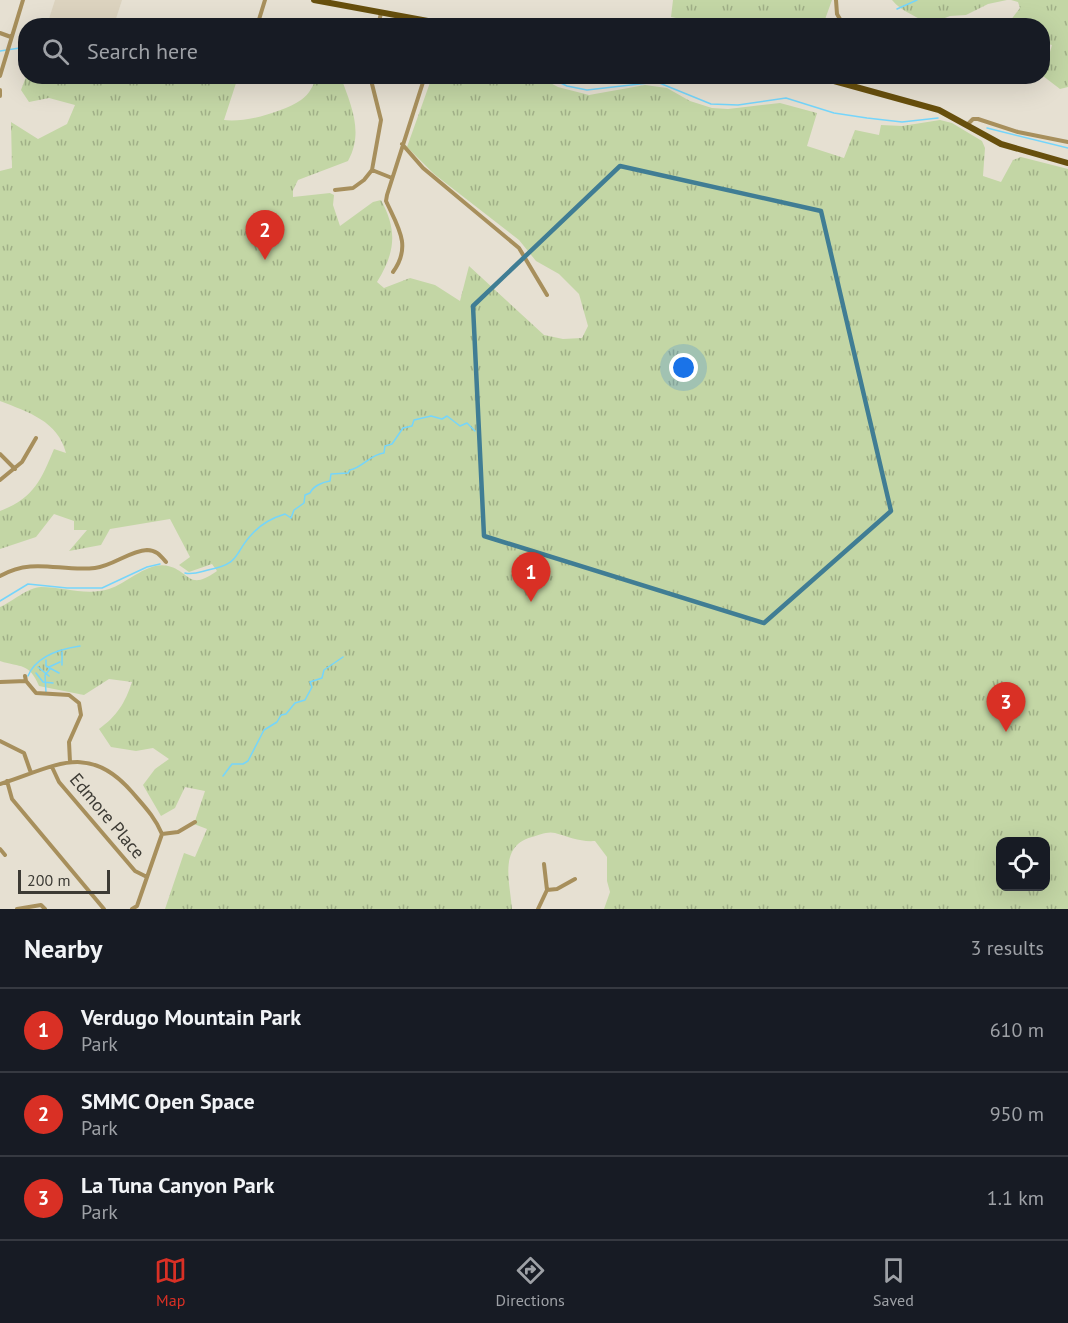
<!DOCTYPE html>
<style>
:root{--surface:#171b24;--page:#242831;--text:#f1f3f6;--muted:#9ea1a6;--line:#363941;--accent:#d93025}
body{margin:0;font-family:"PT Sans",sans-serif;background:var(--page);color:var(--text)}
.controls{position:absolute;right:18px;bottom:18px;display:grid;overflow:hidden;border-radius:12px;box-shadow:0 6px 24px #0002}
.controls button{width:54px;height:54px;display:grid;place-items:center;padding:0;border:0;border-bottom:2px solid var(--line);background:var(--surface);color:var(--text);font:30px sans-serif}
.scale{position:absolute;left:18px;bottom:15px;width:92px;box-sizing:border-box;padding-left:6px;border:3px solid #3d3b35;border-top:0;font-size:16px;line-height:21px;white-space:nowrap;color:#3d3b35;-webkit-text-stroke:4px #e6e0d2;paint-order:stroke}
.you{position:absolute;left:684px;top:368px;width:21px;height:21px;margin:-15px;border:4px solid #fff;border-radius:50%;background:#1a73e8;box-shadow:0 0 0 9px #1a73e833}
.badge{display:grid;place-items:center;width:39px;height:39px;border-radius:50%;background:var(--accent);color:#fff;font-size:20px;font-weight:700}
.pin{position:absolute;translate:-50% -50px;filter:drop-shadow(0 2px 3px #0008)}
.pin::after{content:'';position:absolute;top:32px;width:21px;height:18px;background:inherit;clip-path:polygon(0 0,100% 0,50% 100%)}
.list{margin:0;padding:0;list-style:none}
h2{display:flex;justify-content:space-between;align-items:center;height:78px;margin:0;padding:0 24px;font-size:26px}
h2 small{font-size:20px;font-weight:400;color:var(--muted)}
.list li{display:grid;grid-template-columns:39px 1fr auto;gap:18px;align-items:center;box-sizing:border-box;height:84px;padding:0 24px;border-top:2px solid var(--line)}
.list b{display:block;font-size:22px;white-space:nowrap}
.list p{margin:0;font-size:20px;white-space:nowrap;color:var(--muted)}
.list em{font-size:20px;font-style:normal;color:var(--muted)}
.icon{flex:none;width:33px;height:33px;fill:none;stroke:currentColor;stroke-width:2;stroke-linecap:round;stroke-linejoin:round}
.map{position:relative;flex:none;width:1068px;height:909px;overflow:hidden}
.search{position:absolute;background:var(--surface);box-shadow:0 6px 24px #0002;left:18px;right:18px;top:18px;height:66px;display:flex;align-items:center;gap:15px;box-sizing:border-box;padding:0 21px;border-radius:24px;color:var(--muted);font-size:22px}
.sheet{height:330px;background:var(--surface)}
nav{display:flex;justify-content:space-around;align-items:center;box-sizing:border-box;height:84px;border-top:2px solid var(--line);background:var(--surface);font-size:16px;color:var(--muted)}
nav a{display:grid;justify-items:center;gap:3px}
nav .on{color:var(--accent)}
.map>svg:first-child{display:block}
.built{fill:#dcd3bf}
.grass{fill:url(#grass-tufts);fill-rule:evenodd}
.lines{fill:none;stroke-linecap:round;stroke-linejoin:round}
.stream{stroke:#75d5fb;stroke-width:1.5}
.street{stroke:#a78f5c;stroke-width:4}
.primary{stroke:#674f0d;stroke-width:6}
.marked{fill:none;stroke:#407d94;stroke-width:4.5;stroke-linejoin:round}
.labels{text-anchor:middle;stroke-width:4.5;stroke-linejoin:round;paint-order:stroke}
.street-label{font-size:18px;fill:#3d3b35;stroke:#e6e0d2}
</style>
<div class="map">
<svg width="1068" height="909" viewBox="0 0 1068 909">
<defs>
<pattern id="grass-tufts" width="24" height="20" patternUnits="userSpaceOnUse" patternTransform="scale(1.5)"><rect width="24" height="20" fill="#c3d6a5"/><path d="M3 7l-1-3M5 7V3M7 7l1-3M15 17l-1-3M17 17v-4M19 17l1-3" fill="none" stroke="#a0af87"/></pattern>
</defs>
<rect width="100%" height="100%" fill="#e6e0d2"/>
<path class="built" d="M55,0H122L114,25H47Z"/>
<path class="grass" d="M673,0H832L823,25H710L671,17Z
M892,0H1007L988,4L966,15L950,16L927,25C916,14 902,13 892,0Z
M1011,0H1068V87L1060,89L1043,76L1052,45L1043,43L1042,26L995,25L1010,21L1020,8L1018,2Z
M26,77H238L224,120C245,123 283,112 301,100C310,94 313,85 317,77H341C351,106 364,132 348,161L298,180L293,190V197L330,193L334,195L333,205L340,226L373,202L381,200C398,231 395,253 377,282L384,288L410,278L435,285L460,301L469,266L544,335L563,339L582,338L588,326L579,294L559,274L536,261L519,240L434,174L407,147L432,77H539L558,87L589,95L645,85L667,88L690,101L712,108L728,109L780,103L817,113L807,146L844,158L855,130L879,135L881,125L902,126L940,120L952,123L982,141L985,148L983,176L1001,182L1013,160L1021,157L1068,169V909H604L610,892L607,881V857L595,841C579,842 570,837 555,833C548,831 538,835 532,837C498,846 510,882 512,909H165L184,853L195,857L207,829L194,824L205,791L185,787L175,808L161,816L143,785L155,769L169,759L153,748L136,751L111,747L99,729C117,716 125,703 132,682L109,679L84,695L39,686C29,662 21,668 0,661V607C12,602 28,587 41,587C64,587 86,596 109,589C128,583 148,561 168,566C190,571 188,592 217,571L212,564L189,572L179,565L190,557L170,519L110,529L101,545L69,551L87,530H74V521L54,514L36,537L0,549V511C34,498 41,480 54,449L66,453C58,421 28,412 0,401V171L12,168L11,122L38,139L67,124L75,105L49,98L29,102L21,90ZM1000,842H1046V886H1000Z"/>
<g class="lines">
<path class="stream" d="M897,9L917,0
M0,51L26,47
M546,76L567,86L587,90L657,82L711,104L738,105L786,98L834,113L867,118L902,122L938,118
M987,128L1068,148
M185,573C193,575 200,572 208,570C243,563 233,553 253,533C262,523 272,518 285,514L291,518L294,510L304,503L305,495L310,493C313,486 323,482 330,481L331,474L348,473L350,470C363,467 371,454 384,453L385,446L392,444L403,428L412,426L414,420L431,416L442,419L447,416L460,426L467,423L475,431
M0,601L28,584L67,588H102L147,567L160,564
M46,660V666L59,673
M62,665V652
M38,667L49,676
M49,667L60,662
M36,673L43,682L53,683
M28,676C36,656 60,649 80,646
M46,693L45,675L50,669
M223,776L232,764H243L248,761L264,730L277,722L281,715L286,714L295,703L305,700L312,687L310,682L322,678L324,670L343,657"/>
<path class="street" d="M836,0L837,14L844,26
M257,26L265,0
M378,26L381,13
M850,26H859
M0,33L11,37
M0,76L23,0
M0,90V96
M968,124L973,119H978L1018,132L1068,142
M402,144L423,168L519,248L547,295
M372,170L392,178
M335,190L353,188L364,180L372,170L381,120L370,76
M393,272C412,246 398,227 386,201L387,195L425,76
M0,454L15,469
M0,480L22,462L36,438
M0,576C34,557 59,572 95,568C113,566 129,551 147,550C156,550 160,555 166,562
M25,676L26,681L36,693L69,695L79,703L81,715L69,742L70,762
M0,682L26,681
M0,741L24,753L31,773
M52,767L59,782L135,871L147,877
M7,781L12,799L104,909
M0,784C54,767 88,741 132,792C144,806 155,817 162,834
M0,849L5,855
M547,890L557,889L575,879
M17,909L41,905L45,909
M132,909L137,906L162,834L178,832L195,822
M538,909L547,890L544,864"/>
<path class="primary" d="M314,0L455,26
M816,76L939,110L1001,144L1068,163"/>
</g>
<path class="marked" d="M620,166L821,211L891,511L764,623L484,536L473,306Z"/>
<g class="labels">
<g class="street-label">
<text transform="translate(107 816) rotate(50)" y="6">Edmore Place</text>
</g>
</g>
</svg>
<div class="controls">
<button><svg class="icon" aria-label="locate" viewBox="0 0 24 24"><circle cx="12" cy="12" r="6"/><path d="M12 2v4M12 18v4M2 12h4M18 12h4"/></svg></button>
</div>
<div class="scale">200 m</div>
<div class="you"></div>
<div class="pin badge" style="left:531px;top:602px">1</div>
<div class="pin badge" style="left:265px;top:260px">2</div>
<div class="pin badge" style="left:1006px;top:732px">3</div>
<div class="search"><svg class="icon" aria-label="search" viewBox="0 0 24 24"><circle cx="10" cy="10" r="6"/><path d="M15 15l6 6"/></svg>Search here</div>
</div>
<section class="sheet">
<h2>Nearby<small>3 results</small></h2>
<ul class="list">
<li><span class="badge">1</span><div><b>Verdugo Mountain Park</b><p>Park</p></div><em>610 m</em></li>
<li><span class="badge">2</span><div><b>SMMC Open Space</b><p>Park</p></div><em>950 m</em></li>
<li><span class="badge">3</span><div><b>La Tuna Canyon Park</b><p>Park</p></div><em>1.1 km</em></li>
</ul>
</section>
<nav>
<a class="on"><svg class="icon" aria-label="map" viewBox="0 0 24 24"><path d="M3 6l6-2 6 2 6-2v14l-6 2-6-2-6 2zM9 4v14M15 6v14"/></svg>Map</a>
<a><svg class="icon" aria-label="directions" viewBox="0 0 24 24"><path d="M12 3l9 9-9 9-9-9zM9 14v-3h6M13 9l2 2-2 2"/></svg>Directions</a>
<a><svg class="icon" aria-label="saved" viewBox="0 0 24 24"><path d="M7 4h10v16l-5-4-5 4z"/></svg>Saved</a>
</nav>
